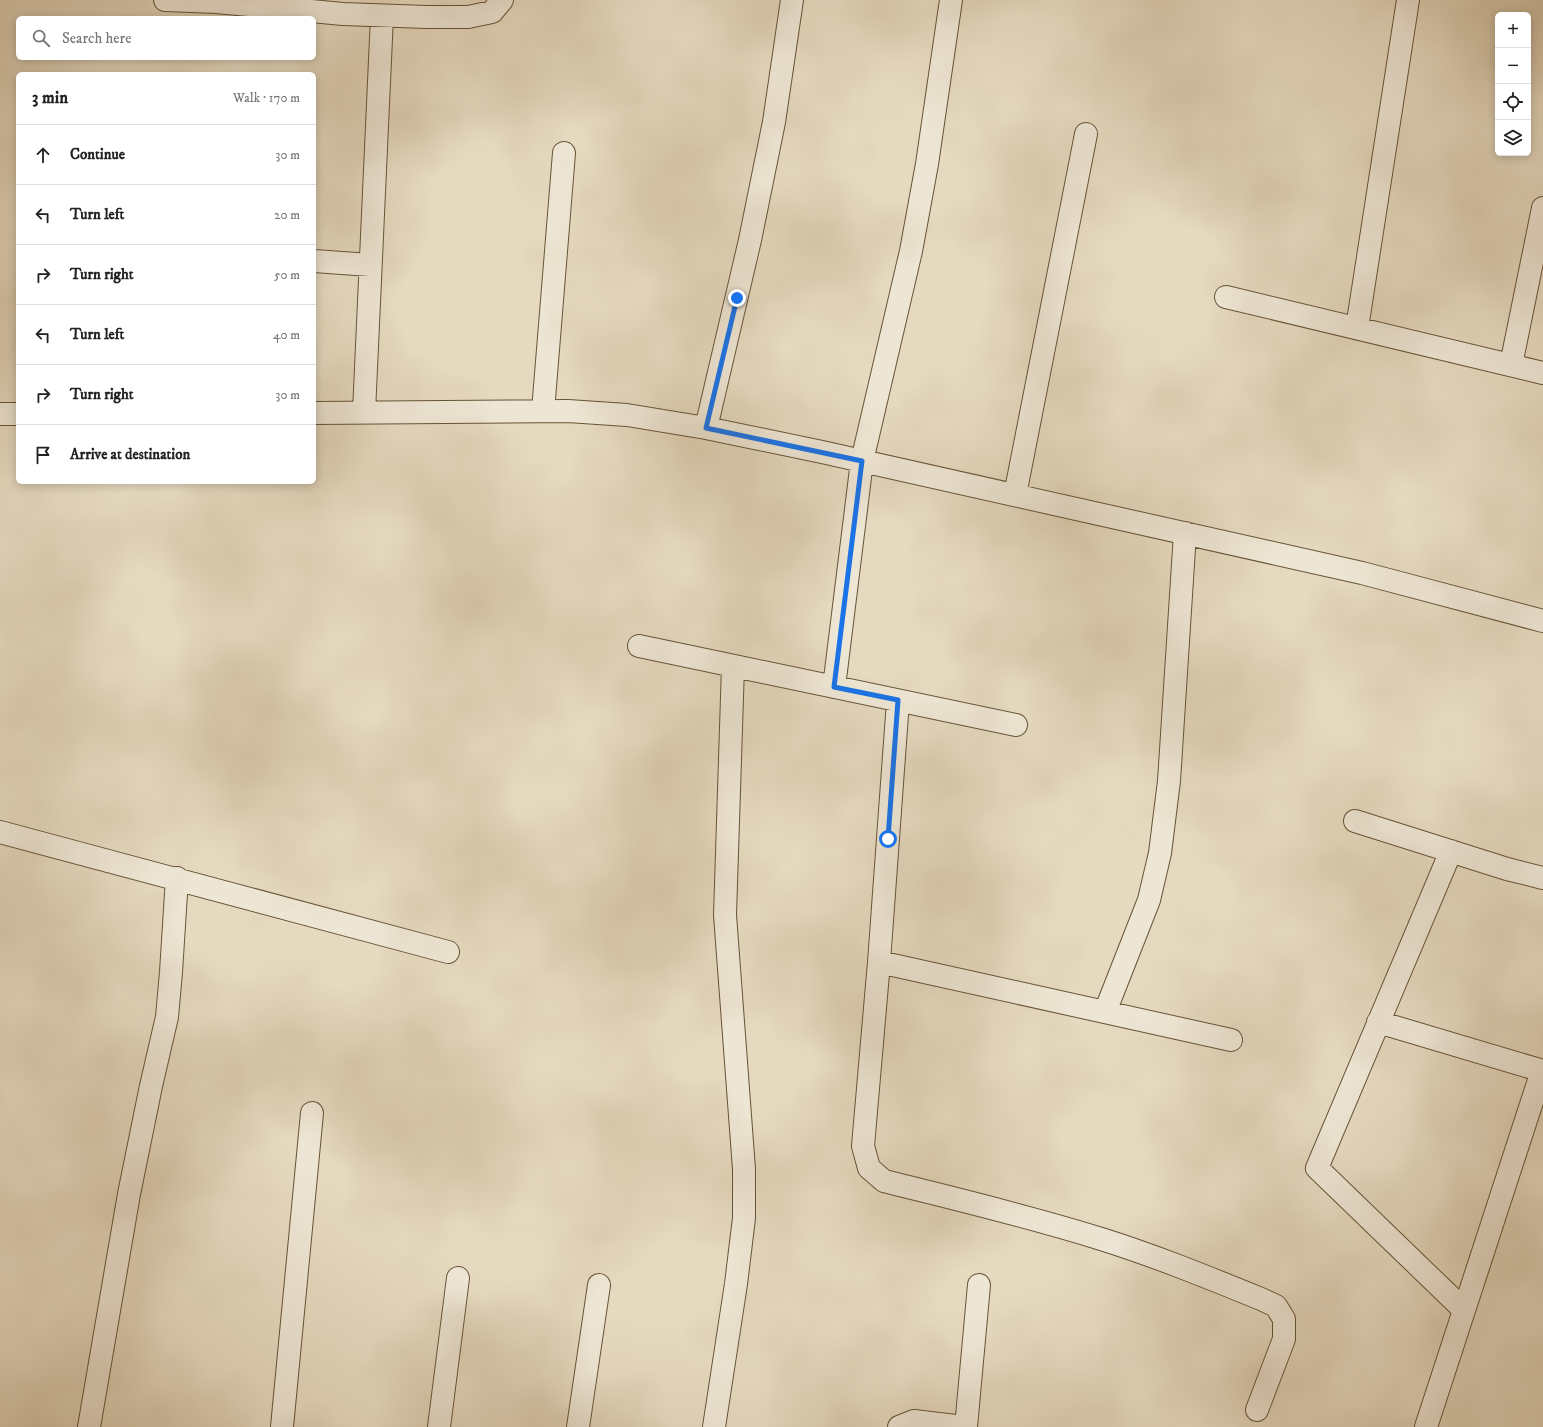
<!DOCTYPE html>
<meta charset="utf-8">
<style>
:root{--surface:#fff;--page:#f2f2f2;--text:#222;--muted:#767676;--line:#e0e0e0}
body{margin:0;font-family:"IM FELL DW Pica",serif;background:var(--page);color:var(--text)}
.controls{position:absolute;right:12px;top:12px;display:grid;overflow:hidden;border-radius:6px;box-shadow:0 2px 10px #0003}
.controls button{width:36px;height:36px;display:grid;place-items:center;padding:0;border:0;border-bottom:1px solid var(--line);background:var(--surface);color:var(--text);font:20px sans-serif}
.stop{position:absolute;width:12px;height:12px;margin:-9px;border:3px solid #1a73e8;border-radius:50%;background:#fff}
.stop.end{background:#1a73e8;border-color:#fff;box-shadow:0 1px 4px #0008}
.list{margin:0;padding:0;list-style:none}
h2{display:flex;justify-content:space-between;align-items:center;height:52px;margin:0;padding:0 16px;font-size:17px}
h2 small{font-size:13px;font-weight:400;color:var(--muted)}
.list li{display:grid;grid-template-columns:26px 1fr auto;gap:12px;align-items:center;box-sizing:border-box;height:60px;padding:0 16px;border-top:1px solid var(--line)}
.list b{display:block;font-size:15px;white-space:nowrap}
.list em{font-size:13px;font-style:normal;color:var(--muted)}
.icon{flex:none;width:22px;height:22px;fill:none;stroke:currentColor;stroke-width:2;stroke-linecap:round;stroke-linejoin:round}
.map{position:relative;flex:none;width:1543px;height:1427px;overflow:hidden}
.search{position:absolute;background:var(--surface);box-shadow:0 2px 10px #0003;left:16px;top:16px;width:300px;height:44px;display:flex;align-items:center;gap:10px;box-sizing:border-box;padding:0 14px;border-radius:6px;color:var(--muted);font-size:15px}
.panel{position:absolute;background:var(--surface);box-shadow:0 2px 10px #0003;left:16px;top:72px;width:300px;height:412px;border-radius:6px}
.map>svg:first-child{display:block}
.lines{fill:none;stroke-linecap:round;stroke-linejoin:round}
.minor-casing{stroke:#665435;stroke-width:24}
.minor{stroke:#eee6d5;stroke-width:22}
.route{stroke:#1a73e8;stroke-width:5}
</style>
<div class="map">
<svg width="1543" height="1427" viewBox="0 0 1543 1427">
<rect width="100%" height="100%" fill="#e5d9bf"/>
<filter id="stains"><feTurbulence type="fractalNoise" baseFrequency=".005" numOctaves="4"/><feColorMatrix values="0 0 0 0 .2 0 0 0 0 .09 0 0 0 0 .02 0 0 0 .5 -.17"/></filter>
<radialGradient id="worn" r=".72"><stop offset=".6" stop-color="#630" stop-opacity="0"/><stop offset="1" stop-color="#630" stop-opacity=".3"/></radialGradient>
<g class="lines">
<defs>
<path id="minor" d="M165,0L216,2L343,14L426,17H468L492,12L502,0
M314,261L370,265
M1226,297L1543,373
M1357,328L1408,0
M1511,365L1543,208
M543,411L564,153
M364,412L382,16
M314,413L568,411L627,415L706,428L822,452L1362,573L1543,621
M0,414H18
M706,428L750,240L774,122L792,0
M1015,495L1086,134
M639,646L1016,725
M834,687L862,461L911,251L927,164L951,0
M898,701L879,962L863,1146L869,1168L884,1181C956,1199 1028,1216 1098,1238C1153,1255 1207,1277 1261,1299L1276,1306L1284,1319V1339L1257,1410
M1355,821L1507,869L1543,878
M0,832L448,952
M1451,851L1317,1168L1464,1310
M879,962L1231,1040
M1105,1012L1149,900L1160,853L1169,781L1185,533
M1378,1022L1543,1071
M89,1427L129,1194L151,1086L167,1017L171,972L177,878
M282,1427L312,1113
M439,1427L458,1278
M578,1427L599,1285
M714,1427L736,1284L744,1218V1169L725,915L733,666
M899,1427L914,1421L964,1427
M966,1427L979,1285
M1426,1427L1542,1071"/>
</defs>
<use href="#minor" class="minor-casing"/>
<use href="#minor" class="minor"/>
</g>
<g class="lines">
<path class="route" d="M737,298L706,428L862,461L834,687L898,700L888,839"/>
</g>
<rect width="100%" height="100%" filter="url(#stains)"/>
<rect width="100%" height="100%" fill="url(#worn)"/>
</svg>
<div class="controls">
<button>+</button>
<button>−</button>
<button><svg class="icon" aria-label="locate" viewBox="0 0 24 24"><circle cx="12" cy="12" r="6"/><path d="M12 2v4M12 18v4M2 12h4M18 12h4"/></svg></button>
<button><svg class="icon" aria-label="layers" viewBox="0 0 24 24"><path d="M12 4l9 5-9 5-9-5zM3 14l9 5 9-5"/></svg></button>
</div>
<div class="stop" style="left:888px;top:839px"></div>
<div class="stop end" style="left:737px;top:298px"></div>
<div class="search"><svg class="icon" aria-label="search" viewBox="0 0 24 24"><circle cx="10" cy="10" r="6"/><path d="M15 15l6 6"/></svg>Search here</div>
<section class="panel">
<h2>3 min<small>Walk · 170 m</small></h2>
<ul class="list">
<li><svg class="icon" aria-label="ahead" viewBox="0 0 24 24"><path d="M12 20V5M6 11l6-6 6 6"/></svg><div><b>Continue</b></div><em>30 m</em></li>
<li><svg class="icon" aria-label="left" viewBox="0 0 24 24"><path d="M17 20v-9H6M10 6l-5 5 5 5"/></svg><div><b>Turn left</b></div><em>20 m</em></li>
<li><svg class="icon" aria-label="right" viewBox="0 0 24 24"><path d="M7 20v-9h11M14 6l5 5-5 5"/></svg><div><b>Turn right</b></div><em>50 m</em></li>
<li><svg class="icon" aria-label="left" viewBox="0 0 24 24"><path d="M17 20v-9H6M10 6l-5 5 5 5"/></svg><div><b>Turn left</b></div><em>40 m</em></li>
<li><svg class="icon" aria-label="right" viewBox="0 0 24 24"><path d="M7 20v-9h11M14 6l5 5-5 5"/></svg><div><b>Turn right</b></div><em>30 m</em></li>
<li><svg class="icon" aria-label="arrive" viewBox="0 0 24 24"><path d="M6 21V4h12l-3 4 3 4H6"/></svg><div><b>Arrive at destination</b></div></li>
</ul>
</section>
</div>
